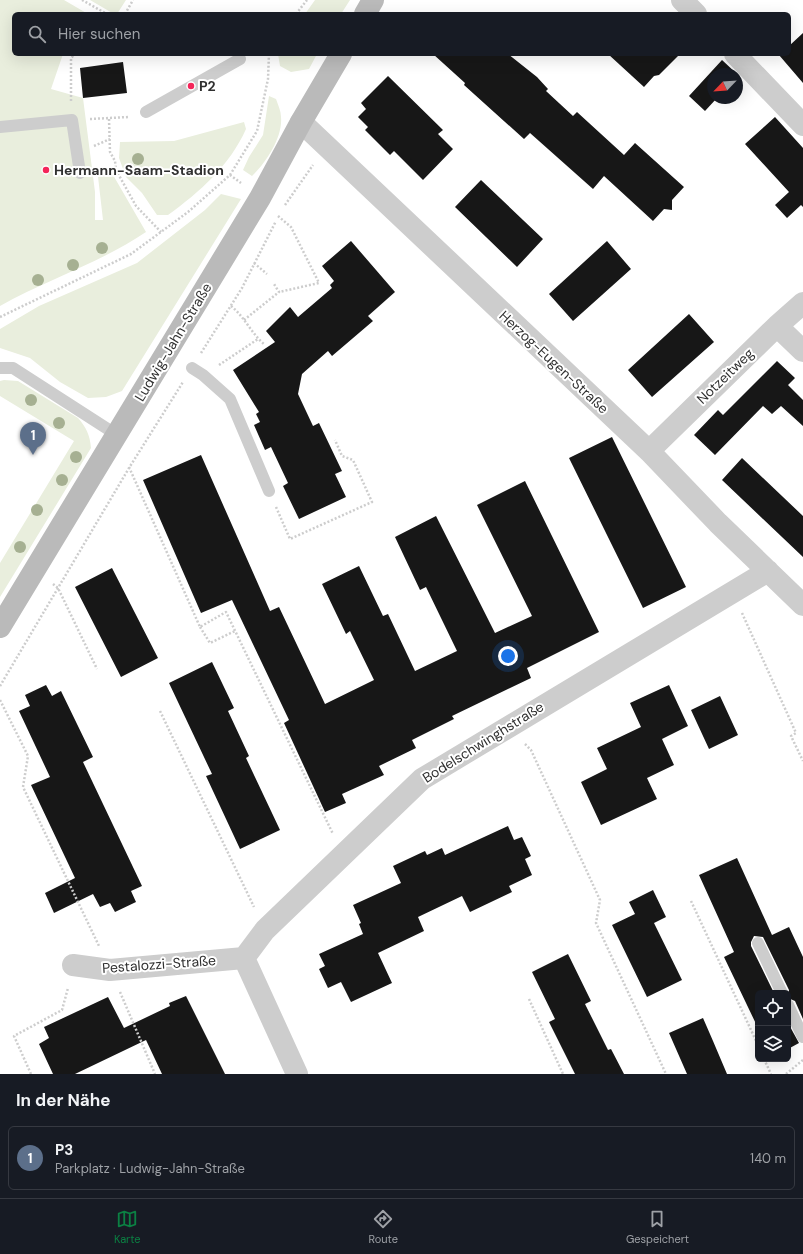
<!DOCTYPE html>
<html lang="de">
<meta charset="utf-8">
<style>
:root{--surface:#171b24;--page:#20242c;--text:#f1f3f6;--muted:#9ea1a6;--line:#363941;--accent:#0b8043}
body{margin:0;font-family:"DM Sans",sans-serif;background:var(--page);color:var(--text)}
.controls{position:absolute;right:12px;bottom:12px;display:grid;overflow:hidden;border-radius:6px;box-shadow:0 4px 16px #0002}
.controls button{width:36px;height:36px;display:grid;place-items:center;padding:0;border:0;border-bottom:1px solid var(--line);background:var(--surface);color:var(--text);font:20px sans-serif}
.compass{position:absolute;left:707px;top:68px;width:36px;height:36px;border-radius:50%;background:var(--surface);box-shadow:0 4px 16px #0002;rotate:245deg}
.you{position:absolute;left:508px;top:656px;width:14px;height:14px;margin:-10px;border:3px solid #fff;border-radius:50%;background:#1a73e8;box-shadow:0 0 0 6px #1a73e833}
.badge{display:grid;place-items:center;width:26px;height:26px;border-radius:50%;background:var(--accent);color:#fff;font-size:13px;font-weight:700}
.pin{position:absolute;translate:-50% -33px;filter:drop-shadow(0 1px 2px #0008)}
.pin::after{content:'';position:absolute;top:21px;width:14px;height:12px;background:inherit;clip-path:polygon(0 0,100% 0,50% 100%)}
.list{margin:0;padding:0;list-style:none}
h2{display:flex;justify-content:space-between;align-items:center;height:52px;margin:0;padding:0 16px;font-size:17px}
h2 small{font-size:13px;font-weight:400;color:var(--muted)}
.list li{display:grid;grid-template-columns:26px 1fr auto;gap:12px;align-items:center;box-sizing:border-box;height:64px;margin:0 8px 8px;padding:0 8px;border:1px solid var(--line);border-radius:6px}
.list b{display:block;font-size:15px;white-space:nowrap}
.list p{margin:0;font-size:13px;white-space:nowrap;color:var(--muted)}
.list em{font-size:13px;font-style:normal;color:var(--muted)}
.icon{flex:none;width:22px;height:22px;fill:none;stroke:currentColor;stroke-width:2;stroke-linecap:round;stroke-linejoin:round}
.map{position:relative;flex:none;width:803px;height:1074px;overflow:hidden}
.search{position:absolute;background:var(--surface);box-shadow:0 4px 16px #0002;left:12px;right:12px;top:12px;height:44px;display:flex;align-items:center;gap:10px;box-sizing:border-box;padding:0 14px;border-radius:6px;color:var(--muted);font-size:15px}
.sheet{height:124px;background:var(--surface)}
nav{display:flex;justify-content:space-around;align-items:center;box-sizing:border-box;height:56px;border-top:1px solid var(--line);background:var(--surface);font-size:11px;color:var(--muted)}
nav a{display:grid;justify-items:center;gap:2px}
nav .on{color:var(--accent)}
.map>svg:first-child{display:block}
.green{fill:#e9eedd}
.building{fill:#171717}
.lines{fill:none;stroke-linecap:round;stroke-linejoin:round}
.path{stroke:#cdcdcd;stroke-width:2.5;stroke-dasharray:2 2;stroke-linecap:butt}
.lane{stroke:#cdcdcd;stroke-width:12}
.street{stroke:#cdcdcd;stroke-width:22}
.secondary{stroke:#bababa;stroke-width:22}
.tree{fill:#a6b092}
.poi-dot{fill:#f42559;stroke:#fff;stroke-width:1.5}
.labels{text-anchor:middle;stroke-width:4;stroke-linejoin:round;paint-order:stroke}
.poi-label{font-size:14px;font-weight:bold;fill:#303030;stroke:#fff;text-anchor:start}
.street-label{font-size:14px;fill:#303030;stroke:#fff}
</style>
<div class="map">
<svg width="803" height="1074" viewBox="0 0 803 1074">
<rect width="100%" height="100%" fill="#fff"/>
<path class="green" d="M0,0H64L88,14H14V54H63L51,89L83,98L95,192V220H103L97,168H109L146,232C100,263 48,279 0,306Z
M90,0H126L117,14H114Z
M315,0H350L341,14H305Z
M278,54H317L309,69L291,72L280,66Z
M269,96L276,99C278,105 281,111 281,117C283,137 266,163 252,176L243,170L249,157L263,135Z
M244,122L246,129C230,165 200,192 168,215H157L142,193L126,177L119,158L120,142L174,141Z
M221,194L241,199L122,391L106,397L88,398L60,382L30,358L0,348V329L39,306L137,263L205,210Z
M4,380L18,381L78,418C86,427 90,435 91,448L0,597V563L74,441L0,396V381Z"/>
<path class="building" d="M803,33V83L779,55L789,54V46Z
M433,54H508L537,77L548,89L546,91L573,116L577,112L624,155L635,143L684,187L672,200V210L664,209L653,221L604,176L593,189L530,133L524,139L464,85L465,83Z
M608,54H680L659,75L654,76L644,87Z
M722,60L737,74H713V98H717L705,111L689,96Z
M123,62L127,93L83,98L80,68Z
M388,76L443,130L438,134L453,149L423,180L394,151L390,155L365,130L368,127L358,117L366,109L361,103Z
M775,117L803,148V207L801,205L787,218L775,205L789,192L745,144Z
M481,180L543,239L517,267L455,207Z
M351,241L395,292L368,316L373,321L332,356L328,351L302,374L298,394L313,426L319,423L342,471L335,474L346,497L299,519L283,486L288,483L271,447L265,450L254,425L260,422L256,414L259,412L233,370L275,342L266,331L290,307L298,317L332,288L330,285L334,281L322,266Z
M607,241L631,269L573,321L549,294Z
M689,314L714,342L652,397L628,370Z
M777,361L795,378L788,385L803,400V426L781,406L772,414L763,406L715,455L694,435L718,410L723,415Z
M612,437L686,587L643,608L569,458Z
M201,455L270,611L279,607L325,704L374,680L350,631L346,634L322,584L359,566L383,616L388,614L415,671L457,651L426,587L420,590L395,537L436,516L495,633L532,616L477,505L525,481L599,632L527,668L531,678L452,716L454,719L412,740L416,748L379,766L384,775L342,794L346,803L325,812L284,723L289,720L232,600L201,613L143,480Z
M742,458L803,516V557L722,480Z
M112,568L158,658L121,677L75,587Z
M212,662L234,708L228,711L249,756L246,758L280,830L240,849L206,776L212,774L169,683Z
M46,685L52,696L61,691L93,757L83,762L142,886L131,891L136,902L115,912L110,903L100,907L93,894L54,913L45,893L75,878L31,785L50,777L19,711L30,706L25,695Z
M669,685L688,726L662,739L674,765L647,778L657,799L601,825L581,782L607,769L597,748L641,727L630,703Z
M720,696L738,735L709,749L691,710Z
M508,826L514,840L522,837L531,856L525,859L532,875L509,886L512,892L470,912L462,896L418,917L424,931L378,953L392,983L351,1002L341,982L328,988L319,969L325,966L319,954L363,934L359,924L361,923L353,905L401,883L393,866L425,851L427,855L442,848L445,855Z
M737,858L772,935L789,927L803,957V1019L795,1001L788,998L789,990L763,937L754,936L751,942V946L774,993H758V1028L724,957L734,952L699,875Z
M653,890L666,917L654,923L682,980L647,997L612,925L635,914L629,902Z
M568,954L591,1001L585,1004L608,1050L611,1049L624,1074H575L549,1022L555,1019L532,972Z
M186,996L225,1074H162L146,1040L75,1074H53L39,1044L49,1038L44,1027L108,997L124,1028L170,1006L169,1003Z
M703,1018L713,1041L727,1074H687L669,1033Z
M788,1023L799,1043L788,1049Z"/>
<g class="lines">
<path class="path" d="M82,0L107,14
M125,14L133,0
M296,14L307,0
M71,101V58L75,54
M90,119L129,117
M109,119L110,152L115,161L116,170L136,206L161,232
M94,146L110,139
M230,175L257,131L268,79L269,54
M285,205L313,165
M278,216L291,227L319,283L279,292
M254,263L267,274
M231,306C244,316 251,333 264,344
M0,317L131,254L188,212L230,175L241,183
M244,320L279,292L274,284
M201,353L242,288L276,221
M219,365L258,339
M129,467L200,627L226,612L333,834
M276,507L290,539L372,502L353,460L342,456L335,440
M53,584L58,588L97,669
M742,613L796,733L791,736L803,761
M200,627L210,643L235,631
M0,686L129,468L183,382
M0,700L28,756L23,787L99,946
M160,711L254,907
M525,744L531,750L600,900L596,923L666,1074
M691,901L758,1045
M120,992L155,1074
M529,999L563,1074
M764,1059L771,1074
M31,1074L14,1036L62,1010L68,988
M786,1074L803,1060"/>
<path class="lane" d="M146,112L240,59
M0,127L72,120L80,173
M0,368H13L117,435
M192,368L203,375L230,399L269,491
M758,943L782,993
M788,1005L803,1037"/>
<path class="street" d="M682,0L696,14
M735,54L803,125
M301,122L649,451L718,523L803,605
M777,326L803,351
M649,451L777,326L803,303
M73,965L110,970L244,958
M297,1074L244,958L265,930L422,779L768,571"/>
<path class="secondary" d="M365,14L373,0
M0,627L260,198L301,122L341,54"/>
</g>
<g class="tree">
<circle cx="138" cy="159" r="6"/>
<circle cx="102" cy="248" r="6"/>
<circle cx="73" cy="265" r="6"/>
<circle cx="38" cy="280" r="6"/>
<circle cx="31" cy="400" r="6"/>
<circle cx="59" cy="423" r="6"/>
<circle cx="76" cy="457" r="6"/>
<circle cx="62" cy="480" r="6"/>
<circle cx="37" cy="510" r="6"/>
<circle cx="20" cy="547" r="6"/>
</g>
<g class="poi-dot">
<circle cx="191" cy="86" r="4"/>
<circle cx="46" cy="170" r="4"/>
</g>
<g class="labels">
<g class="poi-label">
<text x="199" y="91">P2</text>
<text x="54" y="175">Hermann-Saam-Stadion</text>
</g>
<g class="street-label">
<text transform="translate(173 342) rotate(-59)" y="5">Ludwig-Jahn-Straße</text>
<text transform="translate(554 362) rotate(43)" y="5">Herzog-Eugen-Straße</text>
<text transform="translate(725 376) rotate(-44)" y="5">Notzeitweg</text>
<text transform="translate(483 742) rotate(-32)" y="5">Bodelschwinghstraße</text>
<text transform="translate(159 964) rotate(-4)" y="5">Pestalozzi-Straße</text>
</g>
</g>
</svg>
<div class="controls">
<button><svg class="icon" aria-label="locate" viewBox="0 0 24 24"><circle cx="12" cy="12" r="6"/><path d="M12 2v4M12 18v4M2 12h4M18 12h4"/></svg></button>
<button><svg class="icon" aria-label="layers" viewBox="0 0 24 24"><path d="M12 4l9 5-9 5-9-5zM3 14l9 5 9-5"/></svg></button>
</div>
<svg class="compass" viewBox="-18 -18 36 36"><path d="M0-13l5 13h-10z" fill="#e53935"/><path d="M0 13l5-13h-10z" fill="#9ea1a6"/></svg>
<div class="you"></div>
<div class="pin badge" style="left:33px;top:455px;background:#5c6f8a">1</div>
<div class="search"><svg class="icon" aria-label="search" viewBox="0 0 24 24"><circle cx="10" cy="10" r="6"/><path d="M15 15l6 6"/></svg>Hier suchen</div>
</div>
<section class="sheet">
<h2>In der Nähe<small></small></h2>
<ul class="list">
<li><span class="badge" style="background:#5c6f8a">1</span><div><b>P3</b><p>Parkplatz · Ludwig-Jahn-Straße</p></div><em>140 m</em></li>
</ul>
</section>
<nav>
<a class="on"><svg class="icon" aria-label="map" viewBox="0 0 24 24"><path d="M3 6l6-2 6 2 6-2v14l-6 2-6-2-6 2zM9 4v14M15 6v14"/></svg>Karte</a>
<a><svg class="icon" aria-label="directions" viewBox="0 0 24 24"><path d="M12 3l9 9-9 9-9-9zM9 14v-3h6M13 9l2 2-2 2"/></svg>Route</a>
<a><svg class="icon" aria-label="saved" viewBox="0 0 24 24"><path d="M7 4h10v16l-5-4-5 4z"/></svg>Gespeichert</a>
</nav>
